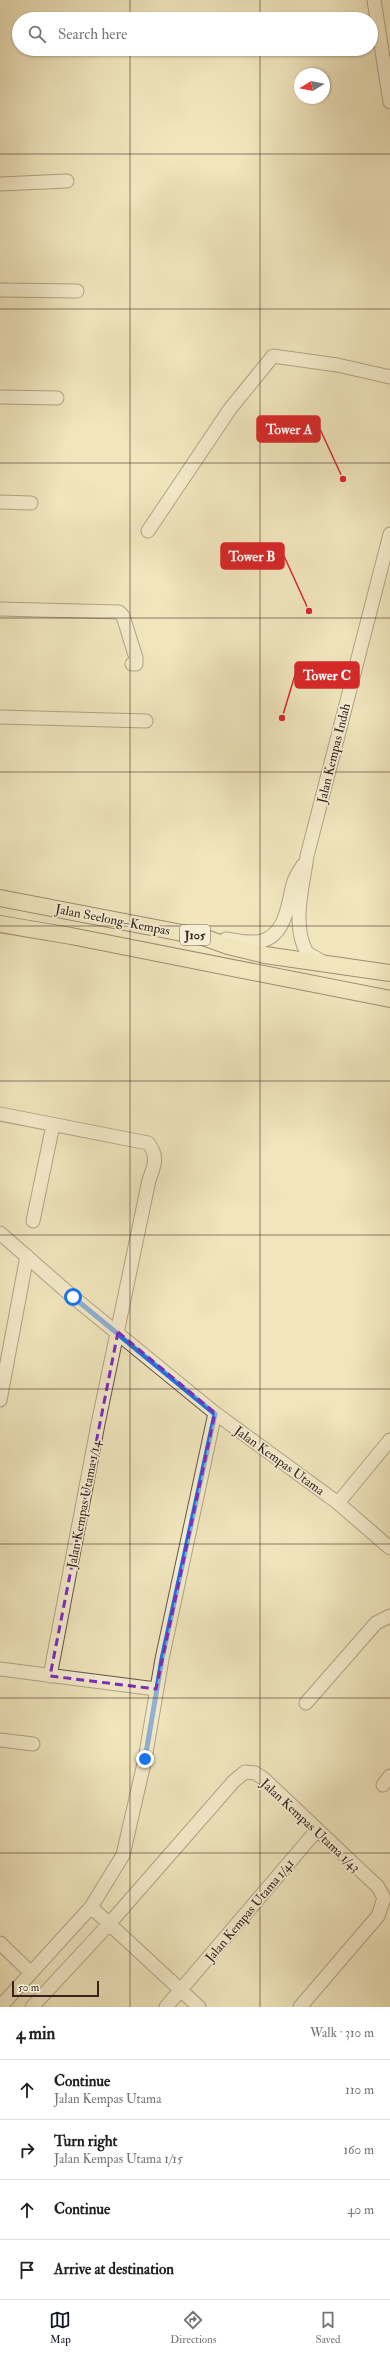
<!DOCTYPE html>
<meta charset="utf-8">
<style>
:root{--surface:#fff;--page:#f6f6f6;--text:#202124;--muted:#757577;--line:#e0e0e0;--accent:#111827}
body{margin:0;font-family:"IM FELL Double Pica",serif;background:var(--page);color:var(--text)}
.compass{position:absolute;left:294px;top:68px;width:36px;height:36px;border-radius:50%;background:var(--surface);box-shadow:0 1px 3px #0004;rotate:260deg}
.scale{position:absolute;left:12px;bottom:10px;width:87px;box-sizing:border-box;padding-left:4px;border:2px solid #382319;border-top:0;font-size:11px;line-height:14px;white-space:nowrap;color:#382319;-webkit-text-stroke:3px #f5eed4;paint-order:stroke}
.stop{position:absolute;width:12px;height:12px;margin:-9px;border:3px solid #1a73e8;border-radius:50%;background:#fff}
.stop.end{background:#1a73e8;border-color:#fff;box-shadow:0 1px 4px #0008}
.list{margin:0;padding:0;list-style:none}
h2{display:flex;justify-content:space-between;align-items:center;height:52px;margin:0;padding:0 16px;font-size:17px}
h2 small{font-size:13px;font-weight:400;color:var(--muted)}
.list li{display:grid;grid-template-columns:26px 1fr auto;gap:12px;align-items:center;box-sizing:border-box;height:60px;padding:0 16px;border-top:1px solid var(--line)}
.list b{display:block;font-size:15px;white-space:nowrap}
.list p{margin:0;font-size:13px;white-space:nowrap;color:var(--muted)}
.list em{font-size:13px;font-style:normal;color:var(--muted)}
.icon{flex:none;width:22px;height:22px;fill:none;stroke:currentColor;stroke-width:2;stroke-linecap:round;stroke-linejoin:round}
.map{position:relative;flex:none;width:390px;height:2007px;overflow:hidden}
.search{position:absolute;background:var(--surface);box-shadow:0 1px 3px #0004;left:12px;right:12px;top:12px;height:44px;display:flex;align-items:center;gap:10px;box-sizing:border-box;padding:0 14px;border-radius:22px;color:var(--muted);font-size:15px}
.sheet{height:292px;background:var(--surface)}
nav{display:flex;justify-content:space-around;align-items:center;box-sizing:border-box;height:56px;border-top:1px solid var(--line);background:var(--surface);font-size:11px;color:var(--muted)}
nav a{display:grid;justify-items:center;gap:2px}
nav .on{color:var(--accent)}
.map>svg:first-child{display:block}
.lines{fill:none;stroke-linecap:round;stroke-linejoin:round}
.minor-casing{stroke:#665442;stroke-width:15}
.major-casing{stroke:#382319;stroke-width:18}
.minor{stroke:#f5eed4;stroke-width:13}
.major{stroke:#f0e5bd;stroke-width:16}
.route{stroke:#1a73e8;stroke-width:5}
.marked{fill:none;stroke:#7b2cbf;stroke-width:3;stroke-dasharray:8 5;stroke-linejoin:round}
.grid{fill:none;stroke:#382319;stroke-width:1;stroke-opacity:0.55}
.labels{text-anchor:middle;stroke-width:3.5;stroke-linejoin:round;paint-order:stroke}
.shield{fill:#f5eed4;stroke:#716051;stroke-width:1}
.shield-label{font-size:12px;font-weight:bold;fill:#382319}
.street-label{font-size:13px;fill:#382319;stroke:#f5eed4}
.leader{fill:none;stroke:#d62828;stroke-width:1.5}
.callout-dot{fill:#d62828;stroke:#f5eed4;stroke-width:1.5}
.callout{fill:#d62828;stroke:#d62828;stroke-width:1.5}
.callout-label{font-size:14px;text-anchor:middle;font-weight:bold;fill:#fff}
</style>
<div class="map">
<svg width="390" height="2007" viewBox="0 0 390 2007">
<rect width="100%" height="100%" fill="#f0e5bd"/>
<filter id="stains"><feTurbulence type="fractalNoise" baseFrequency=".005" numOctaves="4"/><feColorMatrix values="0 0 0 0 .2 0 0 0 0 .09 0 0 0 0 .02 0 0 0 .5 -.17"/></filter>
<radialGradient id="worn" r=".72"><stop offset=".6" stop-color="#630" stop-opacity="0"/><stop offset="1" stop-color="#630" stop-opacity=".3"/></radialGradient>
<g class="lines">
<defs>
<path id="minor" d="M374,0L390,102
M0,184L67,181
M0,290L77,291
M0,397L57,398
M0,502L31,503
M148,531L230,409L273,356L337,365L390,377
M0,609L119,612L123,616L136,658V664H132
M0,717L146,721
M226,939C237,941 251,944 262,941C286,934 288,904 293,884C295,877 299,871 303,865
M321,961L307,953C291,924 303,887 307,856L390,534
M0,1114L148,1143C159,1156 154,1167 149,1180L98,1424L50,1676
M33,1221L53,1125
M0,1233L73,1297L215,1413L338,1503L390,1548
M0,1400L27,1256
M338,1503L390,1440
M0,1669L156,1689
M306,1703L376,1623L390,1616
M0,1740L33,1744
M383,1785L390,1776
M91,1907L199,2007
M0,1943L31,1973
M0,2007L91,1907L123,1855L145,1759L162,1659L215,1413
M32,2007L109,1924L234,1781L245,1772L255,1773L263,1778L378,1887L384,1898L378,1916L300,2007
M166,2007L317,1830"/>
<path id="major" d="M0,898L203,937L228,946L265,955L390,973
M0,924L71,936L390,999"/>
</defs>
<use href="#minor" class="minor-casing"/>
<use href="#major" class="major-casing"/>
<use href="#minor" class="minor"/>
<use href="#major" class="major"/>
</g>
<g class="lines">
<path class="route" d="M73,1297L215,1414L162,1659L145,1759"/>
</g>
<path d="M0 0H390V2007H0ZM118,1332L215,1413L156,1689L50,1676Z" fill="#f0e5bd" fill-opacity=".55" fill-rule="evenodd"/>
<path class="marked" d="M118,1332L215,1413L156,1689L50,1676Z"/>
<path class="grid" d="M130,0V19M260,0V19M130,49V2007M260,49V2007M0,154H390M0,309H390M0,463H390M0,618H390M0,772H390M0,926H390M0,1081H390M0,1235H390M0,1389H390M0,1544H390M0,1698H390M0,1853H390"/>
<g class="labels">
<rect class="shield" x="180" y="925" width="30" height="20" rx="3"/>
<g class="shield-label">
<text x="195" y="939">J105</text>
</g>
<g class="street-label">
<text transform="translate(333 753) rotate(-76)" y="5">Jalan Kempas Indah</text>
<text transform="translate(113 919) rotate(11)" y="5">Jalan Seelong–Kempas</text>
<text transform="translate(280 1460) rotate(36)" y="5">Jalan Kempas Utama</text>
<text transform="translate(83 1504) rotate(-79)" y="5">Jalan Kempas Utama 1/14</text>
<text transform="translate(311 1825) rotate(43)" y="5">Jalan Kempas Utama 1/43</text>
<text transform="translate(249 1910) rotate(-50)" y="5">Jalan Kempas Utama 1/41</text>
</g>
</g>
<path class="leader" d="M343 479L320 429M309 611L284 556M282 718L295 675"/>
<g class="callout-dot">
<circle cx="343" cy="479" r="4"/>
<circle cx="309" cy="611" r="4"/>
<circle cx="282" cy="718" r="4"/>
</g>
<g class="callout">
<rect x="257" y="416" width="63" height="26" rx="4"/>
<rect x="221" y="543" width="63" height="26" rx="4"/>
<rect x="295" y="662" width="64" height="26" rx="4"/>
</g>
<g class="callout-label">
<text x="289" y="434">Tower A</text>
<text x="252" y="561">Tower B</text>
<text x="327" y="680">Tower C</text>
</g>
<rect width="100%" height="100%" filter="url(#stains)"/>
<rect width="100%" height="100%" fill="url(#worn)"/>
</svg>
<svg class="compass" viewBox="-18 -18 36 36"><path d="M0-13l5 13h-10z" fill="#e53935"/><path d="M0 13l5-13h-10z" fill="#757577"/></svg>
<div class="scale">50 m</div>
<div class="stop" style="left:73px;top:1297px"></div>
<div class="stop end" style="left:145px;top:1759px"></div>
<div class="search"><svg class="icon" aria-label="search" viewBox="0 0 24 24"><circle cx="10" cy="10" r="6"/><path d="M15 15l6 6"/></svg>Search here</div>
</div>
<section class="sheet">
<h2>4 min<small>Walk · 310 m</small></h2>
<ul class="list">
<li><svg class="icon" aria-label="ahead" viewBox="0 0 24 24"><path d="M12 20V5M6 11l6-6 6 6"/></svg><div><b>Continue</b><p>Jalan Kempas Utama</p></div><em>110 m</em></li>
<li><svg class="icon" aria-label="right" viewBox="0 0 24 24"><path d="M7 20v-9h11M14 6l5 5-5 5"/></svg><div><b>Turn right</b><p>Jalan Kempas Utama 1/15</p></div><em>160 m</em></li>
<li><svg class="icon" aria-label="ahead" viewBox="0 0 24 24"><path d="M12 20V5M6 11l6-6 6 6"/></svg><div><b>Continue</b></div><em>40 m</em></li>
<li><svg class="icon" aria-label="arrive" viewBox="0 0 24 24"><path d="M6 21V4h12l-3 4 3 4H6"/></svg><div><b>Arrive at destination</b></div></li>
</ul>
</section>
<nav>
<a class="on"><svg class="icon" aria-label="map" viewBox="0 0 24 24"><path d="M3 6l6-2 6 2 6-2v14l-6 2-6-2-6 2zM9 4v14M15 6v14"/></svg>Map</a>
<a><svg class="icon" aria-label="directions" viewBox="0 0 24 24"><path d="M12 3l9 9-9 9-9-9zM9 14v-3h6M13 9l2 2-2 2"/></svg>Directions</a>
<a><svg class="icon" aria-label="saved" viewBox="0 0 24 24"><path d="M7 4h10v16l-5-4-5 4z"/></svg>Saved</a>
</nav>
